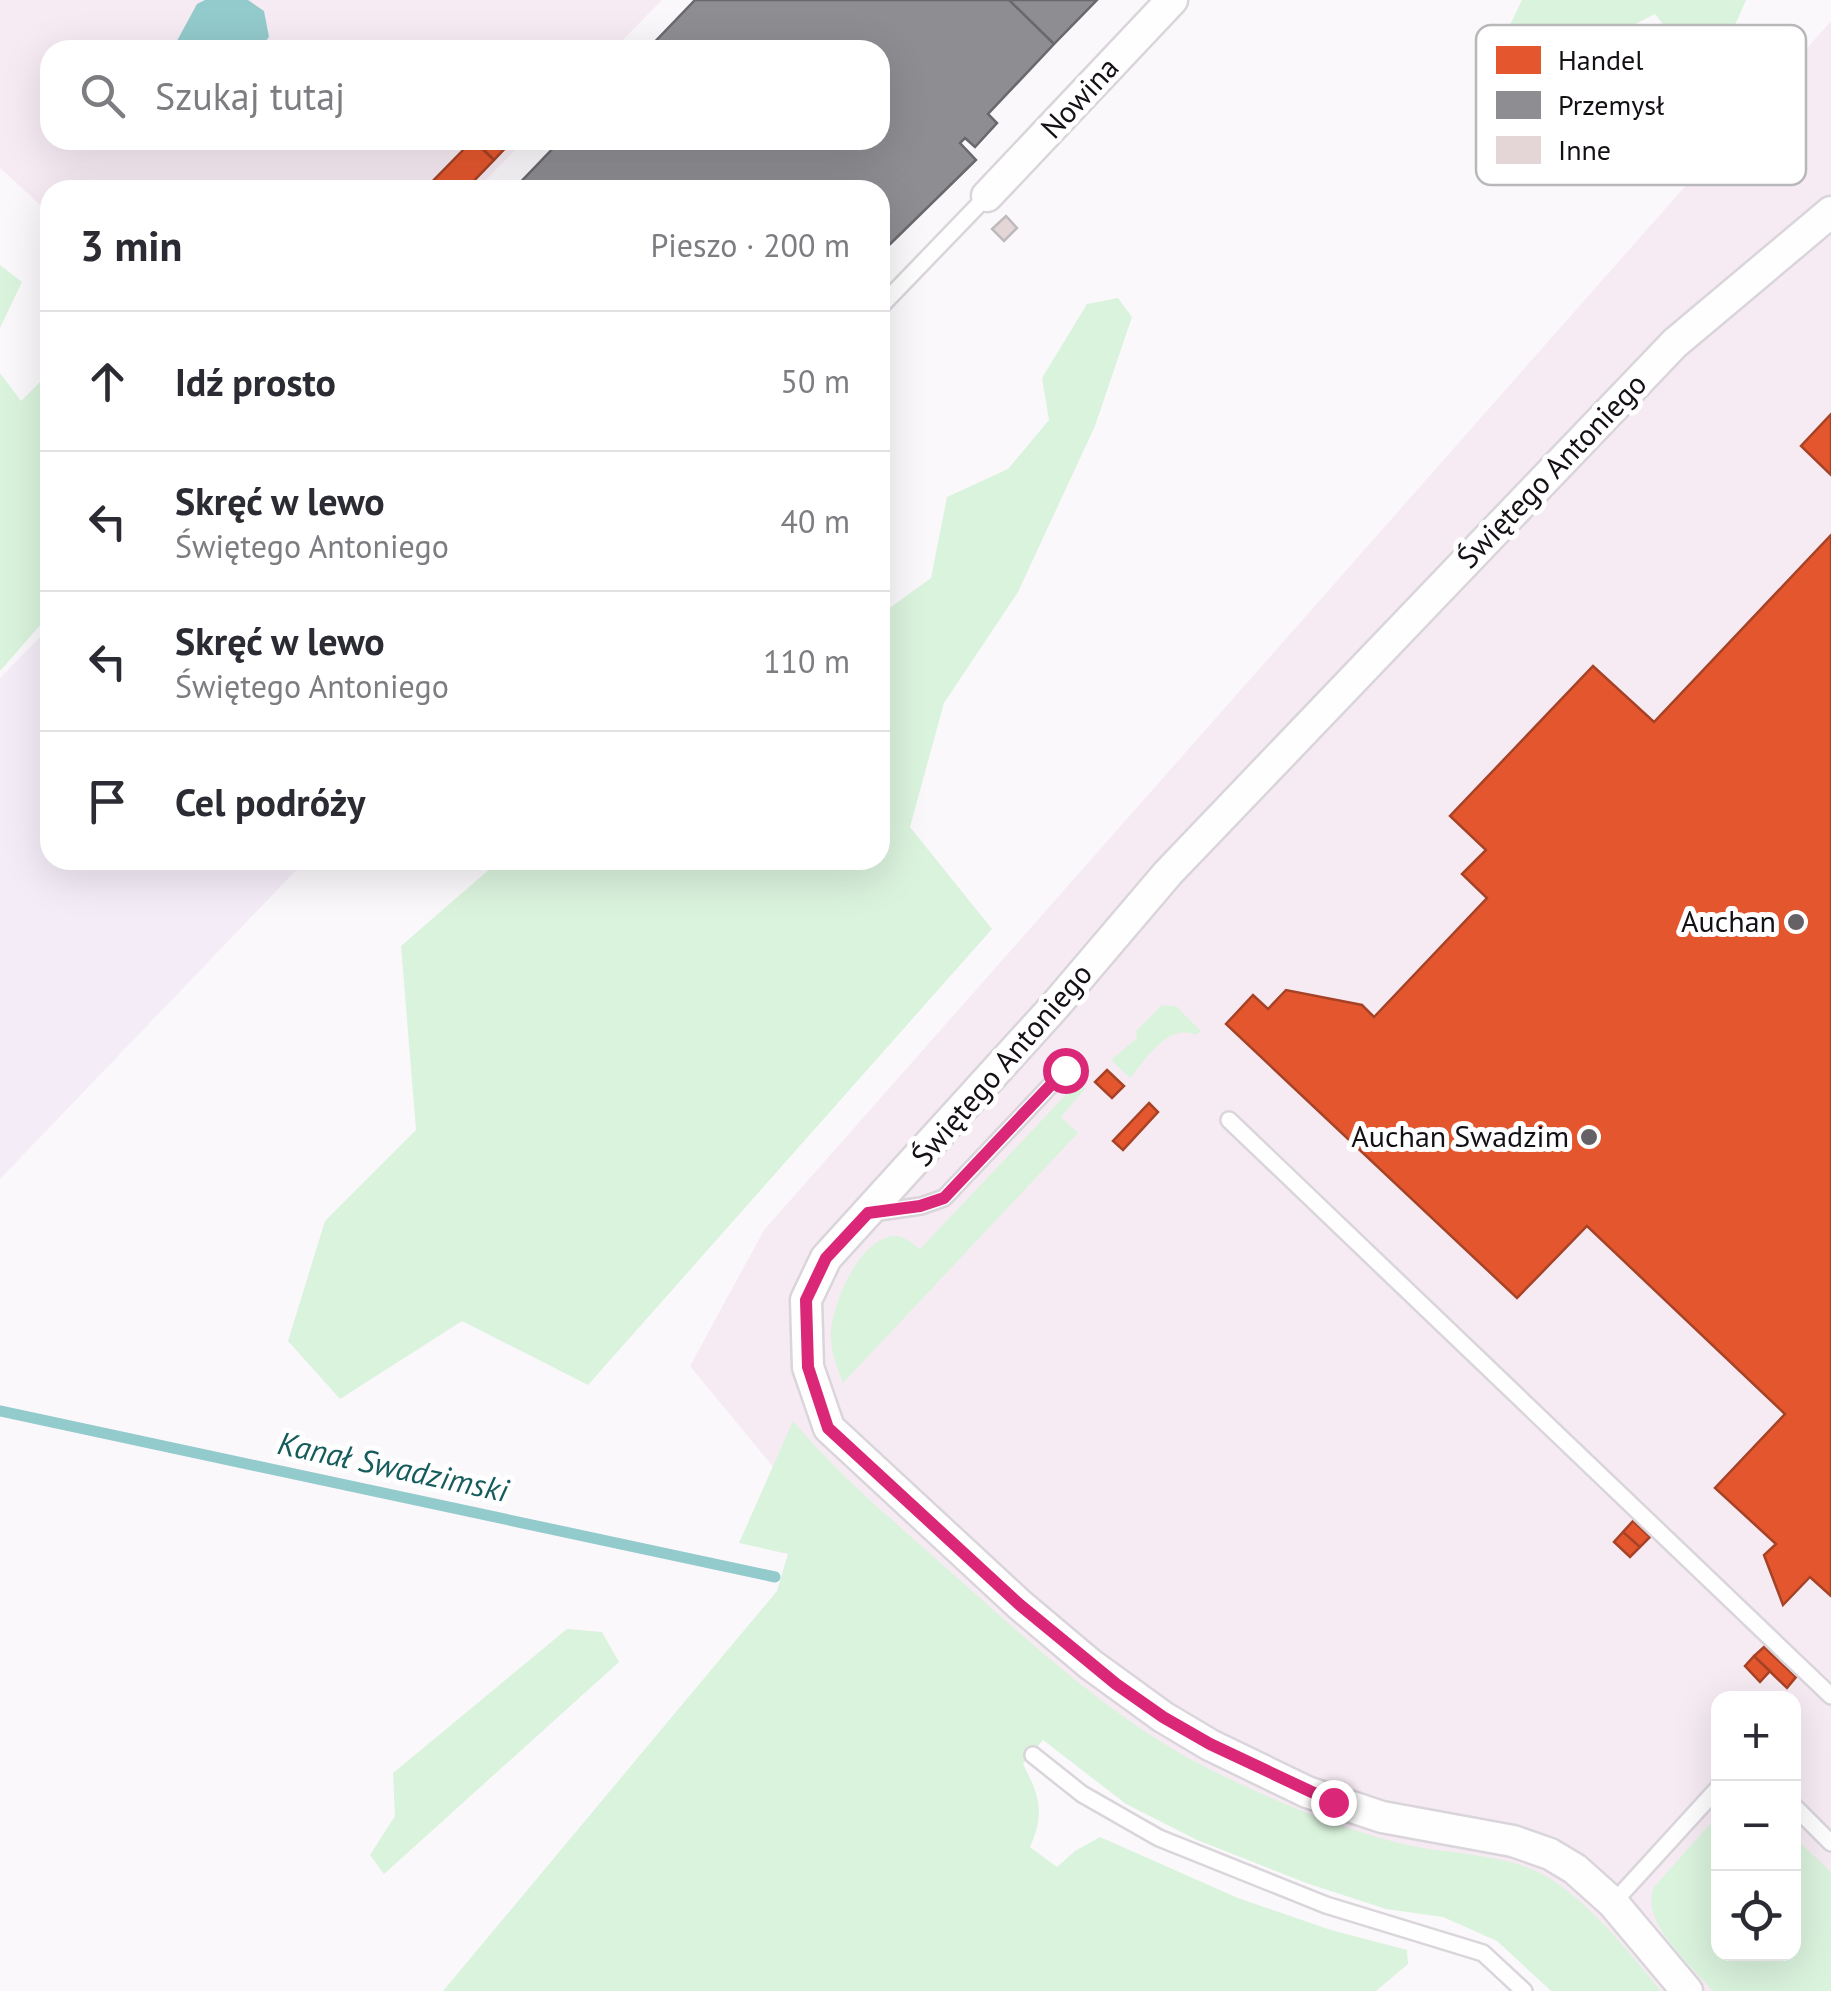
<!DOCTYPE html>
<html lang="pl">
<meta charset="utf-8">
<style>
:root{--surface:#fff;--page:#f2f2f3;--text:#2b2b33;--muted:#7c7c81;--line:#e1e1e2}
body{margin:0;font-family:"PT Sans",sans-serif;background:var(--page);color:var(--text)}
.controls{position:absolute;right:30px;bottom:30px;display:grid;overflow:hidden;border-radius:20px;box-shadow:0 10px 40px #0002}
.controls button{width:90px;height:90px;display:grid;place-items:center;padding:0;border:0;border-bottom:2px solid var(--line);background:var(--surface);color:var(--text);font:50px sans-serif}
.stop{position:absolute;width:30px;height:30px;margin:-22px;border:8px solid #db2777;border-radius:50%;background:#fff}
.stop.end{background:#db2777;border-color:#fff;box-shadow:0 2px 10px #0008}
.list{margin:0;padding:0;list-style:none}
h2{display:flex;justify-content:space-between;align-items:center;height:130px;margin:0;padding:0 40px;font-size:42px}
h2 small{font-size:32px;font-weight:400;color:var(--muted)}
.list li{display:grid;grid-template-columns:65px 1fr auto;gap:30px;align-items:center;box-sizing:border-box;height:140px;padding:0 40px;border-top:2px solid var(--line)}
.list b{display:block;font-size:38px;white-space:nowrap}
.list p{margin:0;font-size:32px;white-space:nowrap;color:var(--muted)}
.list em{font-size:32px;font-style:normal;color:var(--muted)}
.icon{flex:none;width:55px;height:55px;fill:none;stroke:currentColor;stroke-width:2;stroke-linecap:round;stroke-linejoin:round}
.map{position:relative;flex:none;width:1831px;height:1991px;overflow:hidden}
.search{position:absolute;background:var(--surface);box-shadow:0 10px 40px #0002;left:40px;top:40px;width:850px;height:110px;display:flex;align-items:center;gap:25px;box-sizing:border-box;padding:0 35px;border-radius:30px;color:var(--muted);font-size:38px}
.panel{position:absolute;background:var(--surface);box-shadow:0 10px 40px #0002;left:40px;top:180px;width:850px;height:690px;border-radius:30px}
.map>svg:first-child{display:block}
.commercial{fill:#f7ebf3;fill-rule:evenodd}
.built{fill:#f4ecf7}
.green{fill:#daf3dd}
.water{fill:#93cacc}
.shops{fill:#e4572e;stroke:#a64226;stroke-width:2.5}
.industry{fill:#8d8d92;stroke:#69686c;stroke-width:2.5}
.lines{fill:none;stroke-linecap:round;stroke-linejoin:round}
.stream{stroke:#93cacc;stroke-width:11}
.building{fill:#e4d6d7;stroke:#bebabb;stroke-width:2.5}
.service-casing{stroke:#d9d5da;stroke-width:20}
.minor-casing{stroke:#d9d5da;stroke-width:35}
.service{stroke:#fefeff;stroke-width:15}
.minor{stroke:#fefeff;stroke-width:30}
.route{stroke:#db2777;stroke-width:12}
.poi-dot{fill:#656166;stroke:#fff;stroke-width:4}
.labels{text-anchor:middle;stroke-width:10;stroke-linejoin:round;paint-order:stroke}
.street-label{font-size:30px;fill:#141015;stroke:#fff}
.poi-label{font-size:30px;fill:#141015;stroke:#fff;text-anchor:end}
.water-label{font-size:32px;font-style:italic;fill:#175c5d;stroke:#fff}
.key{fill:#fff;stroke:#b8b7b9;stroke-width:2.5}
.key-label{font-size:28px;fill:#141015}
</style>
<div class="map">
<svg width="1831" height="1991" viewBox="0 0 1831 1991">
<rect width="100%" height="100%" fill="#fbf8fc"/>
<path class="commercial" d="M0,0H662L613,50H50V140H525L476,190H50V214L0,168Z
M1831,21V1991H1604L1569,1950L1315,1868L847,1557L690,1366L764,1230ZM1718,1698H1794V1954H1718Z"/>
<path class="built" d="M50,627V860H306L0,1179V678Z"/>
<path class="green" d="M1522,0H1746L1732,32L1694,64L1655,14L1535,76L1507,31Z
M0,265L22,282L0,328Z
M1118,298L1132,317L1095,426L1018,592L944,703L910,827L992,929L588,1385L462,1321L340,1399L288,1341L325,1221L416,1130L401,946L500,860H880V615L931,578L947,497L1008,469L1049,420L1042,378L1087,304Z
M50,372V614L0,671V373L21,401Z
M1162,1005L1176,1006L1201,1031L1196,1035C1167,1023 1147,1059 1130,1078L1111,1060L1137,1038L1136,1031Z
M1078,1082L1085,1089L1061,1117L1078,1133L843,1383C837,1367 829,1347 831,1330C834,1301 859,1240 893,1236C904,1235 912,1243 920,1249Z
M793,1421C841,1478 897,1524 952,1573C1032,1644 1115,1722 1211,1770C1270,1799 1332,1825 1395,1842C1442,1855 1508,1852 1549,1878C1593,1906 1628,1951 1661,1991H1551L1497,1941L1443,1917L1386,1909L1306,1883L1197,1840L1126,1804L1043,1740L1023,1764C1040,1796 1045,1814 1030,1847L1057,1867L1075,1851L1100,1837L1238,1898L1331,1930L1407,1950L1408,1964L1376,1991H443L777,1591L788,1554L739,1543Z
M567,1629L602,1632L619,1662L384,1874L370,1855L395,1816L393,1773Z
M1718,1815V1954H1794V1837L1831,1872V1991H1713C1691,1965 1639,1922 1654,1887Z"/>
<path class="water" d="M205,0H248L264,11L269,37L259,50H172L197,4Z"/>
<path class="shops" d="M473,140L494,160L465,190H424Z
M474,140H513L494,160Z
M1831,414V475L1801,446Z
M1831,535V1596L1810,1577L1783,1605L1764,1555L1776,1544L1715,1488L1785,1414L1587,1226L1517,1298L1226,1024L1253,995L1268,1009L1286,990L1362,1005L1374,1017L1487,898L1462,874L1486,850L1450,816L1593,666L1654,722Z
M1107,1070L1124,1086L1112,1098L1095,1082Z
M1149,1103L1158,1112L1123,1150L1113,1141Z
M1633,1521L1650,1537L1640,1547L1623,1532Z
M1623,1532L1640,1547L1630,1557L1614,1542Z
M1764,1647L1796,1677L1787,1688L1754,1656Z
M1754,1656L1770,1671L1760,1682L1745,1666Z"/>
<path class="industry" d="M695,0H1009L1054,44L988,114L997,123L975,147L965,138L960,143L976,160L880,254V190H513L561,140H880V50H647Z
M1009,0H1097L1054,44Z"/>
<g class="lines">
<path class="stream" d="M0,1411L775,1577"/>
</g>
<path class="building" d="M1006,216L1017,228L1004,241L992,229Z"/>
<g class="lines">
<defs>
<path id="service" d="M880,307L987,196
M1229,1120L1831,1696
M872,1213L921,1206L944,1198L1065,1070
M1033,1755L1082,1794L1159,1838L1326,1905L1483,1953L1524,1991
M1794,1806L1831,1843
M1613,1903L1718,1788"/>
<path id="minor" d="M987,196L1172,0
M1687,1991L1613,1903L1575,1869L1550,1854L1513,1841L1382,1817L1307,1792L1210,1745L1163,1717L1090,1664L1020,1605L829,1428L808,1367L806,1300L826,1258L1054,1007L1168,873L1675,343L1831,212"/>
</defs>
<use href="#service" class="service-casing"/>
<use href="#minor" class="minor-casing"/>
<use href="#service" class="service"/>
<use href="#minor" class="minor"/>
</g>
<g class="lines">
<path class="route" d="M1065,1070L944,1198L920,1206L868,1213L826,1258L806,1300L808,1367L828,1428L1020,1605L1116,1684L1163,1717L1210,1744L1333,1802"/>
</g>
<g class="poi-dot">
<circle cx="1796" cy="922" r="10"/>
<circle cx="1589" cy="1137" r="10"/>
</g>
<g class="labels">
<g class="street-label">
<text transform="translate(1080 98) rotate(-47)" y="10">Nowina</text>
<text transform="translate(1552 471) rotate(-46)" y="10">Świętego Antoniego</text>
<text transform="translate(1002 1065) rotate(-49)" y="10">Świętego Antoniego</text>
</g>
<g class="poi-label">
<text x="1776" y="932">Auchan</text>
<text x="1569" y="1147">Auchan Swadzim</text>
</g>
<g class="water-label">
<text transform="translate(393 1467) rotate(12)" y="11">Kanał Swadzimski</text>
</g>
</g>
<rect x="1476" y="25" width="330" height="160" rx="15" class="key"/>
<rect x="1496" y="46" width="45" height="28" fill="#e4572e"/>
<rect x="1496" y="91" width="45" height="28" fill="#8d8d92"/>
<rect x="1496" y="136" width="45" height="28" fill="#e4d6d7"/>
<g class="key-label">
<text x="1558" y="70">Handel</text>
<text x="1558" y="115">Przemysł</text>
<text x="1558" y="160">Inne</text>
</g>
</svg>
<div class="controls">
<button>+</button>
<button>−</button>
<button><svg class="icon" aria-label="locate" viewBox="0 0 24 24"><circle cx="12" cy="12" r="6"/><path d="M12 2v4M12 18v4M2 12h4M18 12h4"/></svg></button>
</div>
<div class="stop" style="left:1065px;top:1070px"></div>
<div class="stop end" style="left:1333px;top:1802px"></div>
<div class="search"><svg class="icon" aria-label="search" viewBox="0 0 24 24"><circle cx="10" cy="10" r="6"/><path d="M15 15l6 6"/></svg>Szukaj tutaj</div>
<section class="panel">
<h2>3 min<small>Pieszo · 200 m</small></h2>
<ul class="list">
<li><svg class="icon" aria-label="ahead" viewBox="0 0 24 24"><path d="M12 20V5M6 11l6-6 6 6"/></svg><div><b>Idź prosto</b></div><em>50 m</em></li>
<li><svg class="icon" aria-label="left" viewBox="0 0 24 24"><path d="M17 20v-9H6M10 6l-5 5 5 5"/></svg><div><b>Skręć w lewo</b><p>Świętego Antoniego</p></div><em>40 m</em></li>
<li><svg class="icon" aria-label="left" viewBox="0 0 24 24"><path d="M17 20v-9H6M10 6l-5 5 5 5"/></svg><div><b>Skręć w lewo</b><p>Świętego Antoniego</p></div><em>110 m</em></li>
<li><svg class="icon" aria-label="arrive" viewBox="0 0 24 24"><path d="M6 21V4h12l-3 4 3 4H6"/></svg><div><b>Cel podróży</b></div></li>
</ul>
</section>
</div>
